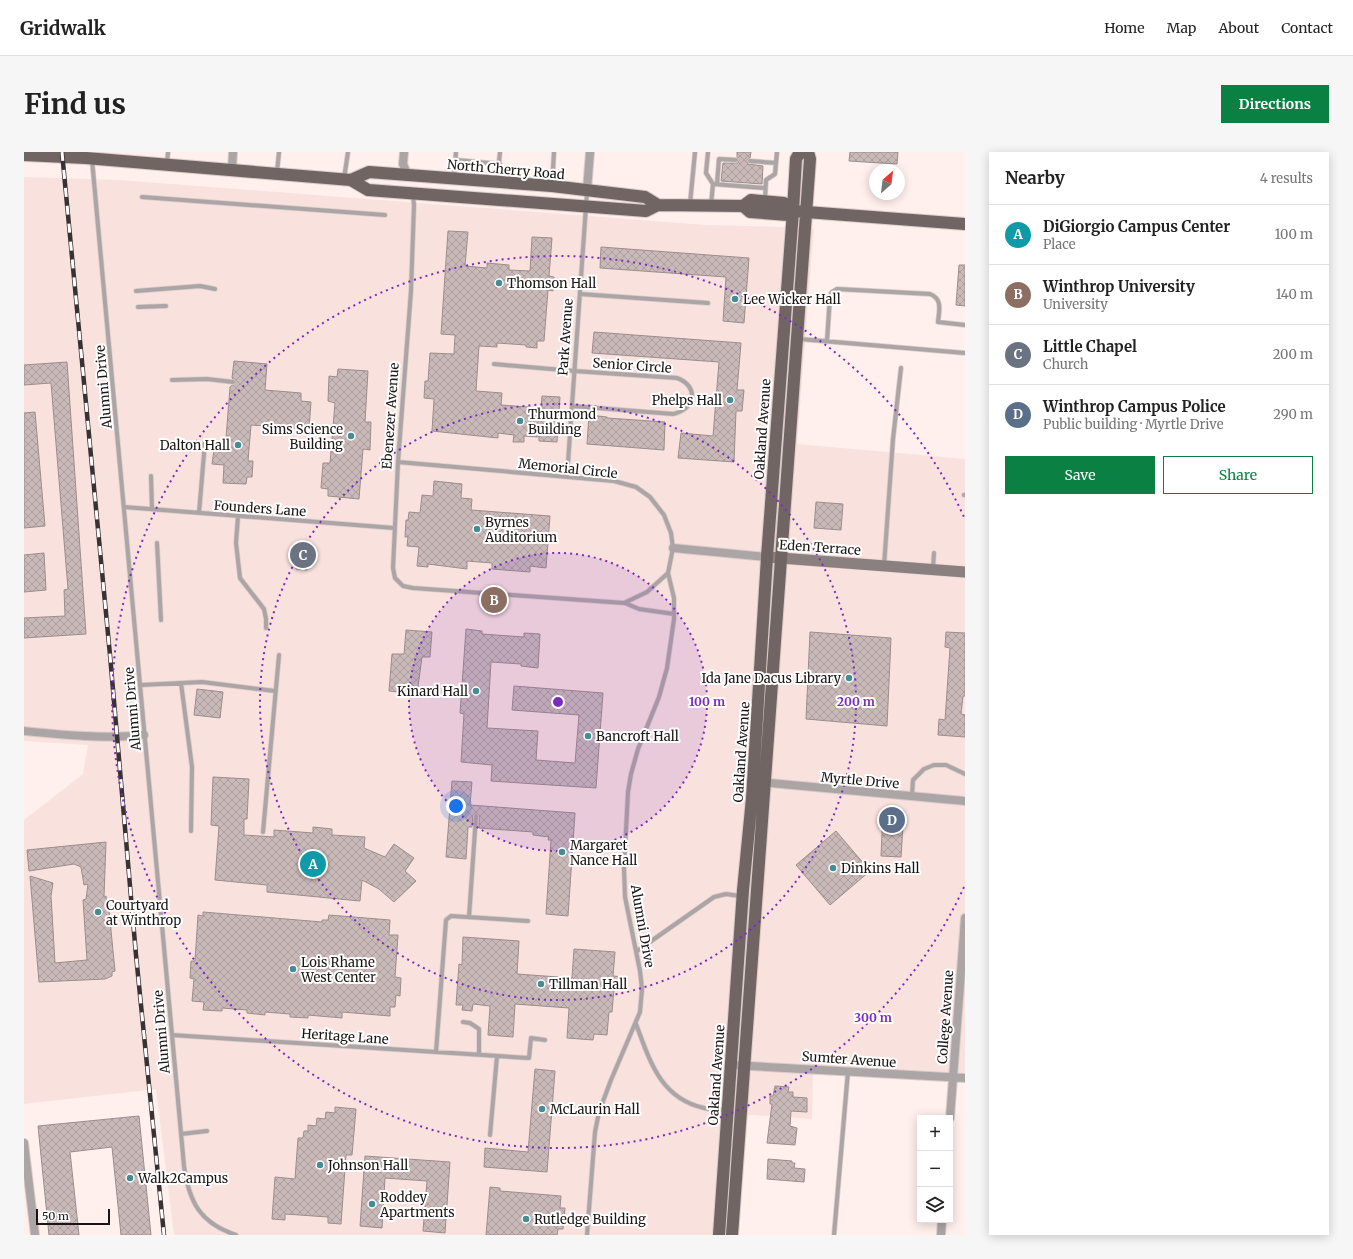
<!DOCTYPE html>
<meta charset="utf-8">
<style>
:root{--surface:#fff;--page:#f6f6f6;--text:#222;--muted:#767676;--line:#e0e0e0;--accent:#0b8043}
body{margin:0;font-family:Merriweather,serif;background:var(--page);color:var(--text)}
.controls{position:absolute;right:12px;bottom:12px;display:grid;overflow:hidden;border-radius:0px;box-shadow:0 2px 10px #0003}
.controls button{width:36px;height:36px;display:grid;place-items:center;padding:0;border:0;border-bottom:1px solid var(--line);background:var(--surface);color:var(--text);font:20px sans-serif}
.compass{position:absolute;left:845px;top:12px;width:36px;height:36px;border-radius:50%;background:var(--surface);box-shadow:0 2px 10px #0003;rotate:28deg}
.scale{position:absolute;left:12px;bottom:10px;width:74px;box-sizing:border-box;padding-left:4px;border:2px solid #1b1515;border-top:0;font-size:11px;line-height:14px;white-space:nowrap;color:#1b1515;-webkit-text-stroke:3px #fff;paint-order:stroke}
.you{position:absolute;left:432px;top:654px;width:14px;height:14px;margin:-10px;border:3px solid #fff;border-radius:50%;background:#1a73e8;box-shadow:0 0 0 6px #1a73e833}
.badge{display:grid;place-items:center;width:26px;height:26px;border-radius:50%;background:var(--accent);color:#fff;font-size:13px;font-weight:700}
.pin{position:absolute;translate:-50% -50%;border:2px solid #fff;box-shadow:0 1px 4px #0006}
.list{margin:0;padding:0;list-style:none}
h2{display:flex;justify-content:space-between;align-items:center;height:52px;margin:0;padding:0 16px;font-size:17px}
h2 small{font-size:13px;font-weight:400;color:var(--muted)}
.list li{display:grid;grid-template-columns:26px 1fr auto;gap:12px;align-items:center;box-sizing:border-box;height:60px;padding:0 16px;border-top:1px solid var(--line)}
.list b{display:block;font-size:15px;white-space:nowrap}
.list p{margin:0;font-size:13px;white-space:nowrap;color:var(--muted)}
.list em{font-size:13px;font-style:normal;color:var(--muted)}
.actions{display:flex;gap:8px;padding:12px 16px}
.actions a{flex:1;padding:9px 0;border:1px solid var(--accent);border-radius:0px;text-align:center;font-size:14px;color:var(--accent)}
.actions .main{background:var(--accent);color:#fff}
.icon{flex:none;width:22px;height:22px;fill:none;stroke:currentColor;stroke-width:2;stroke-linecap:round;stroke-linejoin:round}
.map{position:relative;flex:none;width:941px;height:1083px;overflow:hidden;border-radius:0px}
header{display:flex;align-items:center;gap:24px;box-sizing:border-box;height:56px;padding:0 20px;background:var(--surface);border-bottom:1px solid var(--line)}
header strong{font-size:19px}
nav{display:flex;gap:22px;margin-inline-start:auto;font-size:14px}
.intro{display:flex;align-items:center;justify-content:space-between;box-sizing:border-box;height:96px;padding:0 24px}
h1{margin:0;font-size:28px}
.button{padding:10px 18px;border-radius:0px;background:var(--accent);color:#fff;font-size:14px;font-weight:700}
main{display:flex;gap:24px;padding:0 24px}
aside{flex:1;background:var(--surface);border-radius:0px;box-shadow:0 2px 10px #0003}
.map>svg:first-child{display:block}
.built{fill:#f9e1de}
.building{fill:url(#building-cross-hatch);stroke:#9c8d8c}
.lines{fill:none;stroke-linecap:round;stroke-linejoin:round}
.lane-casing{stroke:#dbccca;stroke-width:5.5}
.street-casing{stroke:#dbccca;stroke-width:10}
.secondary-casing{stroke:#dbccca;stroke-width:12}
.primary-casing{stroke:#dbccca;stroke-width:14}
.lane{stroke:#aca5a5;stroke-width:4}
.street{stroke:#aca5a5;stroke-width:8}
.secondary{stroke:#89807f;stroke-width:11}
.primary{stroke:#716564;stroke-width:12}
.rail-casing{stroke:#393232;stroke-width:4.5}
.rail{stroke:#fff;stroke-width:3;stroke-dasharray:9;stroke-linecap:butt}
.ring{fill:none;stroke:#7b2cbf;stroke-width:2;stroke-dasharray:2 4}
.poi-dot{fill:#458c94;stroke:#fff;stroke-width:1.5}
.labels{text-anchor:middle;stroke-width:4;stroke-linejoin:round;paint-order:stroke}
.street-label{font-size:13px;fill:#1b1515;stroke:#fff}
.poi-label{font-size:13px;fill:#1b1515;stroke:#fff;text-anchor:start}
.centre{fill:#7b2cbf;stroke:#fff;stroke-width:2}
.ring-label{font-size:12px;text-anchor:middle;font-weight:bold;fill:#7b2cbf;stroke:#fff;stroke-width:4;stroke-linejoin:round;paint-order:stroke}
</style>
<header>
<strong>Gridwalk</strong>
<nav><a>Home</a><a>Map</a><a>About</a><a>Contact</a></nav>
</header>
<div class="intro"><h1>Find us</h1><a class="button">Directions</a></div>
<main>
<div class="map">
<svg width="941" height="1083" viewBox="0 0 941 1083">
<defs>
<pattern id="building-cross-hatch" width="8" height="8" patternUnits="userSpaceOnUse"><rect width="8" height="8" fill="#c9bab9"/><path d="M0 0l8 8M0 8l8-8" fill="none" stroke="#ac9f9e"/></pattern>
</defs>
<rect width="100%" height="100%" fill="#ffefed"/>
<path class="built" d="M0,25L95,28L681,73L790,76L773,292L941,307V928L789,917L788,967L715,962L705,1083H150L132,937L0,952V668L59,622L64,593L0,589Z"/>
<path class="building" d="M713,0H727L726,6L723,8L724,12L739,14L738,32L697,29L699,11H714L715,8L713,5Z
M826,0H874L873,12L825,9Z
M424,79L444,80L441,114L463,116V111L485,113V118L506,119L508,85L528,86L525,124L530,125L529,139L524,138L520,189H513V196L502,195V193L473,191V195L455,194L452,239L478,241L477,253L517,256L518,244L536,245L533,290L515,289V285L500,284V290H489L490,283L474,281V286L408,279L410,247L400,246L401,229H404L406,201L430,202L431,183L417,182Z
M577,95L725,106L720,171L699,169L702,125L576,116Z
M935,113H941V154L932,153Z
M570,180L717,191L713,238H720L718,259H712L710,310L654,306L657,281L689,284L695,210L568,201Z
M210,209L243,212L241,238L277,241V249L287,250L285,277L227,273L224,309H229L228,325H223L222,332L199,331L200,313L188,312L190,298L201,299L206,235L212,230L208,226Z
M43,210L62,482L0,486V466L41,464L40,438L44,437L27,231L0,233V213Z
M314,217L344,219L341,270H347L346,298L339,297L335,347L304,344V337L297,336L299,311H306L311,251L304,249L305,224L313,225Z
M11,260L21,374L0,376V261Z
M565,263L583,265V266L641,270L640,298L563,292Z
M410,329L438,332L437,346L448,347L447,358L526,364L522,416L506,414V420L468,417V411L443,409V417L404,412V415L393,414L395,395L383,394L384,385H381L382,368H384L385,360L396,361L398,343L409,344Z
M792,350L819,352L817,378L790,376Z
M275,391L288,392L283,418L272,417Z
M20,401L22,438L0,440V403Z
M442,477L458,479V482L500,485V481L516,482L514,516L497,514V512L467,510L463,576L514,579L512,608L551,611L555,563L488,558L490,534L579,541L572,636L467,629L468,613L437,610L440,562L436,561Z
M382,478L408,480L406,505H398L393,542L365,539L368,502H380Z
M786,480L867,486L863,574L782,567Z
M922,480L941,481V544H939L937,562L941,563V585L914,583L915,567L921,568L926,496L921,495Z
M173,537L199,540L196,566L170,563Z
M189,625L225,627L223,667H220V683L250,685V678L289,681V675L308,677V683L341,685L340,696L361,705L370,692L390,706L381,719L392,729L370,750L355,737L338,728L336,749L243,740V733L191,728L195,674L187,673Z
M428,629L448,630L446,653L551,661L544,764L522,762L527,688H524L525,685L509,683V680L455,676V663L451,661L449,663L448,675H444L442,707L422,705Z
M859,658L880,659L877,705L857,704Z
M812,679L846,719L806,753L772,713Z
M82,690L80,745L82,744L83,757L85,758L91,819L88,820V824L81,827L15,830L6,724L29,731L27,744L31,811L63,808L59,748L62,747L64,732L60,733L57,715L50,712L5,719L3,698Z
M179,760L298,770V768H304L305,763L366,768L365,783H374L371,825L377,826L376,844L372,843L371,855H366V864L318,860V866L284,863V866L266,865V862L241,860V863L223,861V858L198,856V859L179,858L180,850L168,849L170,827L166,826L167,809H171L174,763L179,764Z
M439,785L495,789L493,822L548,826L550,797L591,800L589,824L601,825L600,838L590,837L588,860H585L583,883L570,882L569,888L543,886L545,856L491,852L489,885L464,883L466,854L449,852L448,859L438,858L439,853H432L435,812L438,813Z
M511,917L531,919L523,1020L460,1015L461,996L504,1000Z
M751,934L765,935L764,940H769V945L783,946V960L767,959L766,974L773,976L771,993L743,991L748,952H746V944H749Z
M311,955L332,957L328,1003H322L317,1072L304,1071V1065L261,1062V1068L248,1067L251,1025L271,1027L274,986H279L280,979H284V973L292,974L293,966L301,967L302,960L311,961Z
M115,964L127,1083H97L88,995L46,1000L55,1083H25L14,974Z
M341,1004L426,1010L421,1081L399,1079L403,1029L361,1026L358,1076L336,1074Z
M744,1007L768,1009V1011H771L770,1016L781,1017L780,1030L743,1027Z
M466,1035L476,1036V1039L537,1044L536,1056H541L539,1077H534L533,1083H462Z"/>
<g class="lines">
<defs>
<path id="lane" d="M684,0L682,21L689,32
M68,8L160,1014C165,1050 176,1071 212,1083
M432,8L476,12
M726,9L752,11
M143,12L144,0
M253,20L255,0
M430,26L432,0
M320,27L324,0
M473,29L476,0
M693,32L695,7L712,8
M528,34L530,0
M389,43L390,53L387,139L374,310L369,416L371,426L379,434L389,436L600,451L623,440L644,421
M118,45L361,63
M741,47L742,28L751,22L753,0
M666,52L671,0
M687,53L689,32L741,36
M112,139L176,134L191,137
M556,142L684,151
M114,155L142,154
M775,187L941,201
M803,189L806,144L808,140L813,137L906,142C919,147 915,159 914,170L941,173
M470,212L550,219L653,226C675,234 672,257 649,262L548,254
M148,228L183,227L209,230
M374,310L590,329L612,335L626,345L640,363L647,381L649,396L644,421L650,446V467L643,516L635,545L614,597L607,622L604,640L600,716L601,745L616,819L618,837L616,860L587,928L575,960L571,980L563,1083
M127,324L128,357
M543,325L563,40
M940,343H941
M100,355L370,376
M175,361L181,290
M214,364L212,391L216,426L240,457L242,467V476
M133,391L137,468
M860,414L869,287L877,216
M909,416L910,401
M601,451L615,457L650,462
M157,531L168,615L167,679
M117,533L178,530L251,539
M888,644L889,628L900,617L910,613H922L941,622
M239,680L255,503
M445,765L452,664
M613,799L690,745L702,742L716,744
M439,870L446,871L455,877V902
M612,872C626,909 636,946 680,956C687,958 694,957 701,958
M148,883L505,906L507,886L521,888
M412,900L422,768L427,764L504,769
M157,982L183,979
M466,983L473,904
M810,1083L824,919"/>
<path id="street" d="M380,0L379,12L384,24
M208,17L209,0
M563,38L566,0
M649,396L743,405
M0,579C40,583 79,587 120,583
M736,630L941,649
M707,913L941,926
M926,966L941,766
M0,991L11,1083
M917,1083L918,1068"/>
<path id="secondary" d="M743,405L941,420"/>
<path id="primary" d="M0,3L62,6L327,28L344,38L622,59L634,53L719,54L727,48L760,51L769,59L941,72
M327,28L345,20L528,34L621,45L634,53
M719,54L726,60L764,63L769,59
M695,1083L719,738L728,646L743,405L769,59L772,7L776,0
M708,1083L786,7L784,0"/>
</defs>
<use href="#lane" class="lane-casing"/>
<use href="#street" class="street-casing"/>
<use href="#secondary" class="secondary-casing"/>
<use href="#primary" class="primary-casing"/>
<use href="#lane" class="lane"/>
<use href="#street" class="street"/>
<use href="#secondary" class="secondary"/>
<use href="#primary" class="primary"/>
<defs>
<path id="rail" d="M38,0L86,503L112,803L140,1083"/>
</defs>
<use href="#rail" class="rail-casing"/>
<use href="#rail" class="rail"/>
</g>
<circle cx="534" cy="550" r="149" fill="#7b2cbf" fill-opacity=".12"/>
<g class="ring">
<circle cx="534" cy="550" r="149"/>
<circle cx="534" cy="550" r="298"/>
<path d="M940 735A446 446 0 1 1 940 365"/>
</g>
<g class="poi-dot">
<circle cx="475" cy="131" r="4"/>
<circle cx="711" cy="147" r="4"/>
<circle cx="706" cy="248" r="4"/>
<circle cx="496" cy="269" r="4"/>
<circle cx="327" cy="284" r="4"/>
<circle cx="214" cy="293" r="4"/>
<circle cx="453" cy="377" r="4"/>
<circle cx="825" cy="526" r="4"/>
<circle cx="452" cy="539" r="4"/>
<circle cx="564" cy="584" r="4"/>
<circle cx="538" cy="700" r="4"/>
<circle cx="809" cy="716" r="4"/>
<circle cx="74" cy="760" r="4"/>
<circle cx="269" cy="817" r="4"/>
<circle cx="517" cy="832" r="4"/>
<circle cx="518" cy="957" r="4"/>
<circle cx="296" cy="1013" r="4"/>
<circle cx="106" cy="1026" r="4"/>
<circle cx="348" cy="1052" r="4"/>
<circle cx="502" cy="1067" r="4"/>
</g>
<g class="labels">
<g class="street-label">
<text transform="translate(482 17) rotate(5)" y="5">North Cherry Road</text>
<text transform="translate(541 185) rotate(-86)" y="5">Park Avenue</text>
<text transform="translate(608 213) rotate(4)" y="5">Senior Circle</text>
<text transform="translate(79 235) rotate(-95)" y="5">Alumni Drive</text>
<text transform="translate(366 264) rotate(-86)" y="5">Ebenezer Avenue</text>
<text transform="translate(738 277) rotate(-86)" y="5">Oakland Avenue</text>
<text transform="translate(544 316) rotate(6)" y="5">Memorial Circle</text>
<text transform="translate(236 356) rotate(4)" y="5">Founders Lane</text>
<text transform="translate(796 395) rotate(4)" y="5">Eden Terrace</text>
<text transform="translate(108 557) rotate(-95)" y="5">Alumni Drive</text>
<text transform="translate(717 600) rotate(-86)" y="5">Oakland Avenue</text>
<text transform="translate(836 628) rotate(5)" y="5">Myrtle Drive</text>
<text transform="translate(619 774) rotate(80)" y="5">Alumni Drive</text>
<text transform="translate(921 865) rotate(-86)" y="5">College Avenue</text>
<text transform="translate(137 880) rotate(-95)" y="5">Alumni Drive</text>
<text transform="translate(321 884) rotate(4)" y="5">Heritage Lane</text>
<text transform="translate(825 907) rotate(4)" y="5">Sumter Avenue</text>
<text transform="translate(692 923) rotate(-86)" y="5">Oakland Avenue</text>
</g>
<g class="poi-label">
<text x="483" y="136">Thomson Hall</text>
<text x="719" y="152">Lee Wicker Hall</text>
<text x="698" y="253" text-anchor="end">Phelps Hall</text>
<text x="504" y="267">Thurmond<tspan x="504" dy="15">Building</tspan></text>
<text x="319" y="282" text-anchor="end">Sims Science<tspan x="319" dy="15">Building</tspan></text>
<text x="206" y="298" text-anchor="end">Dalton Hall</text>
<text x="461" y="375">Byrnes<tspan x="461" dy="15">Auditorium</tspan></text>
<text x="817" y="531" text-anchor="end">Ida Jane Dacus Library</text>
<text x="444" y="544" text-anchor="end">Kinard Hall</text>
<text x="572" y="589">Bancroft Hall</text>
<text x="546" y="698">Margaret<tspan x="546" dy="15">Nance Hall</tspan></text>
<text x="817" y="721">Dinkins Hall</text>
<text x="82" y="758">Courtyard<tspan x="82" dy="15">at Winthrop</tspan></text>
<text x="277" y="815">Lois Rhame<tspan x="277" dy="15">West Center</tspan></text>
<text x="525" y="837">Tillman Hall</text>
<text x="526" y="962">McLaurin Hall</text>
<text x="304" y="1018">Johnson Hall</text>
<text x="114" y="1031">Walk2Campus</text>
<text x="356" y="1050">Roddey<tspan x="356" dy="15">Apartments</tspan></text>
<text x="510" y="1072">Rutledge Building</text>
</g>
</g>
<circle cx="534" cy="550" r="6" class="centre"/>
<g class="ring-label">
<text x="683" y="554">100 m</text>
<text x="832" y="554">200 m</text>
<text x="849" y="870">300 m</text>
</g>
</svg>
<div class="controls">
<button>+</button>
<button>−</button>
<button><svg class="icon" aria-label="layers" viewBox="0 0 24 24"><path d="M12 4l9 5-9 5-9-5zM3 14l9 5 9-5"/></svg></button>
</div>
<svg class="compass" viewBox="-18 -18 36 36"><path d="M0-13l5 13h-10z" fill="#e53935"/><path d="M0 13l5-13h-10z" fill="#767676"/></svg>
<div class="scale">50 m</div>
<div class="you"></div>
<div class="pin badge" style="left:289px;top:712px;background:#0f9aa8">A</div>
<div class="pin badge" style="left:470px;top:448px;background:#8d6e63">B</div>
<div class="pin badge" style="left:279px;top:403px;background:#6b7280">C</div>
<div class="pin badge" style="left:868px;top:668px;background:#5c6f8a">D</div>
</div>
<aside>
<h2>Nearby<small>4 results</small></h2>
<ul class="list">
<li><span class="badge" style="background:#0f9aa8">A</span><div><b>DiGiorgio Campus Center</b><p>Place</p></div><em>100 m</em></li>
<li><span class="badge" style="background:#8d6e63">B</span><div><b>Winthrop University</b><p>University</p></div><em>140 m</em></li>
<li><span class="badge" style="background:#6b7280">C</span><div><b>Little Chapel</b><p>Church</p></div><em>200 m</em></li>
<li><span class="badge" style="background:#5c6f8a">D</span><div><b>Winthrop Campus Police</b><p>Public building · Myrtle Drive</p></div><em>290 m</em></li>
</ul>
<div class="actions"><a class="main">Save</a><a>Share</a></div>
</aside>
</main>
